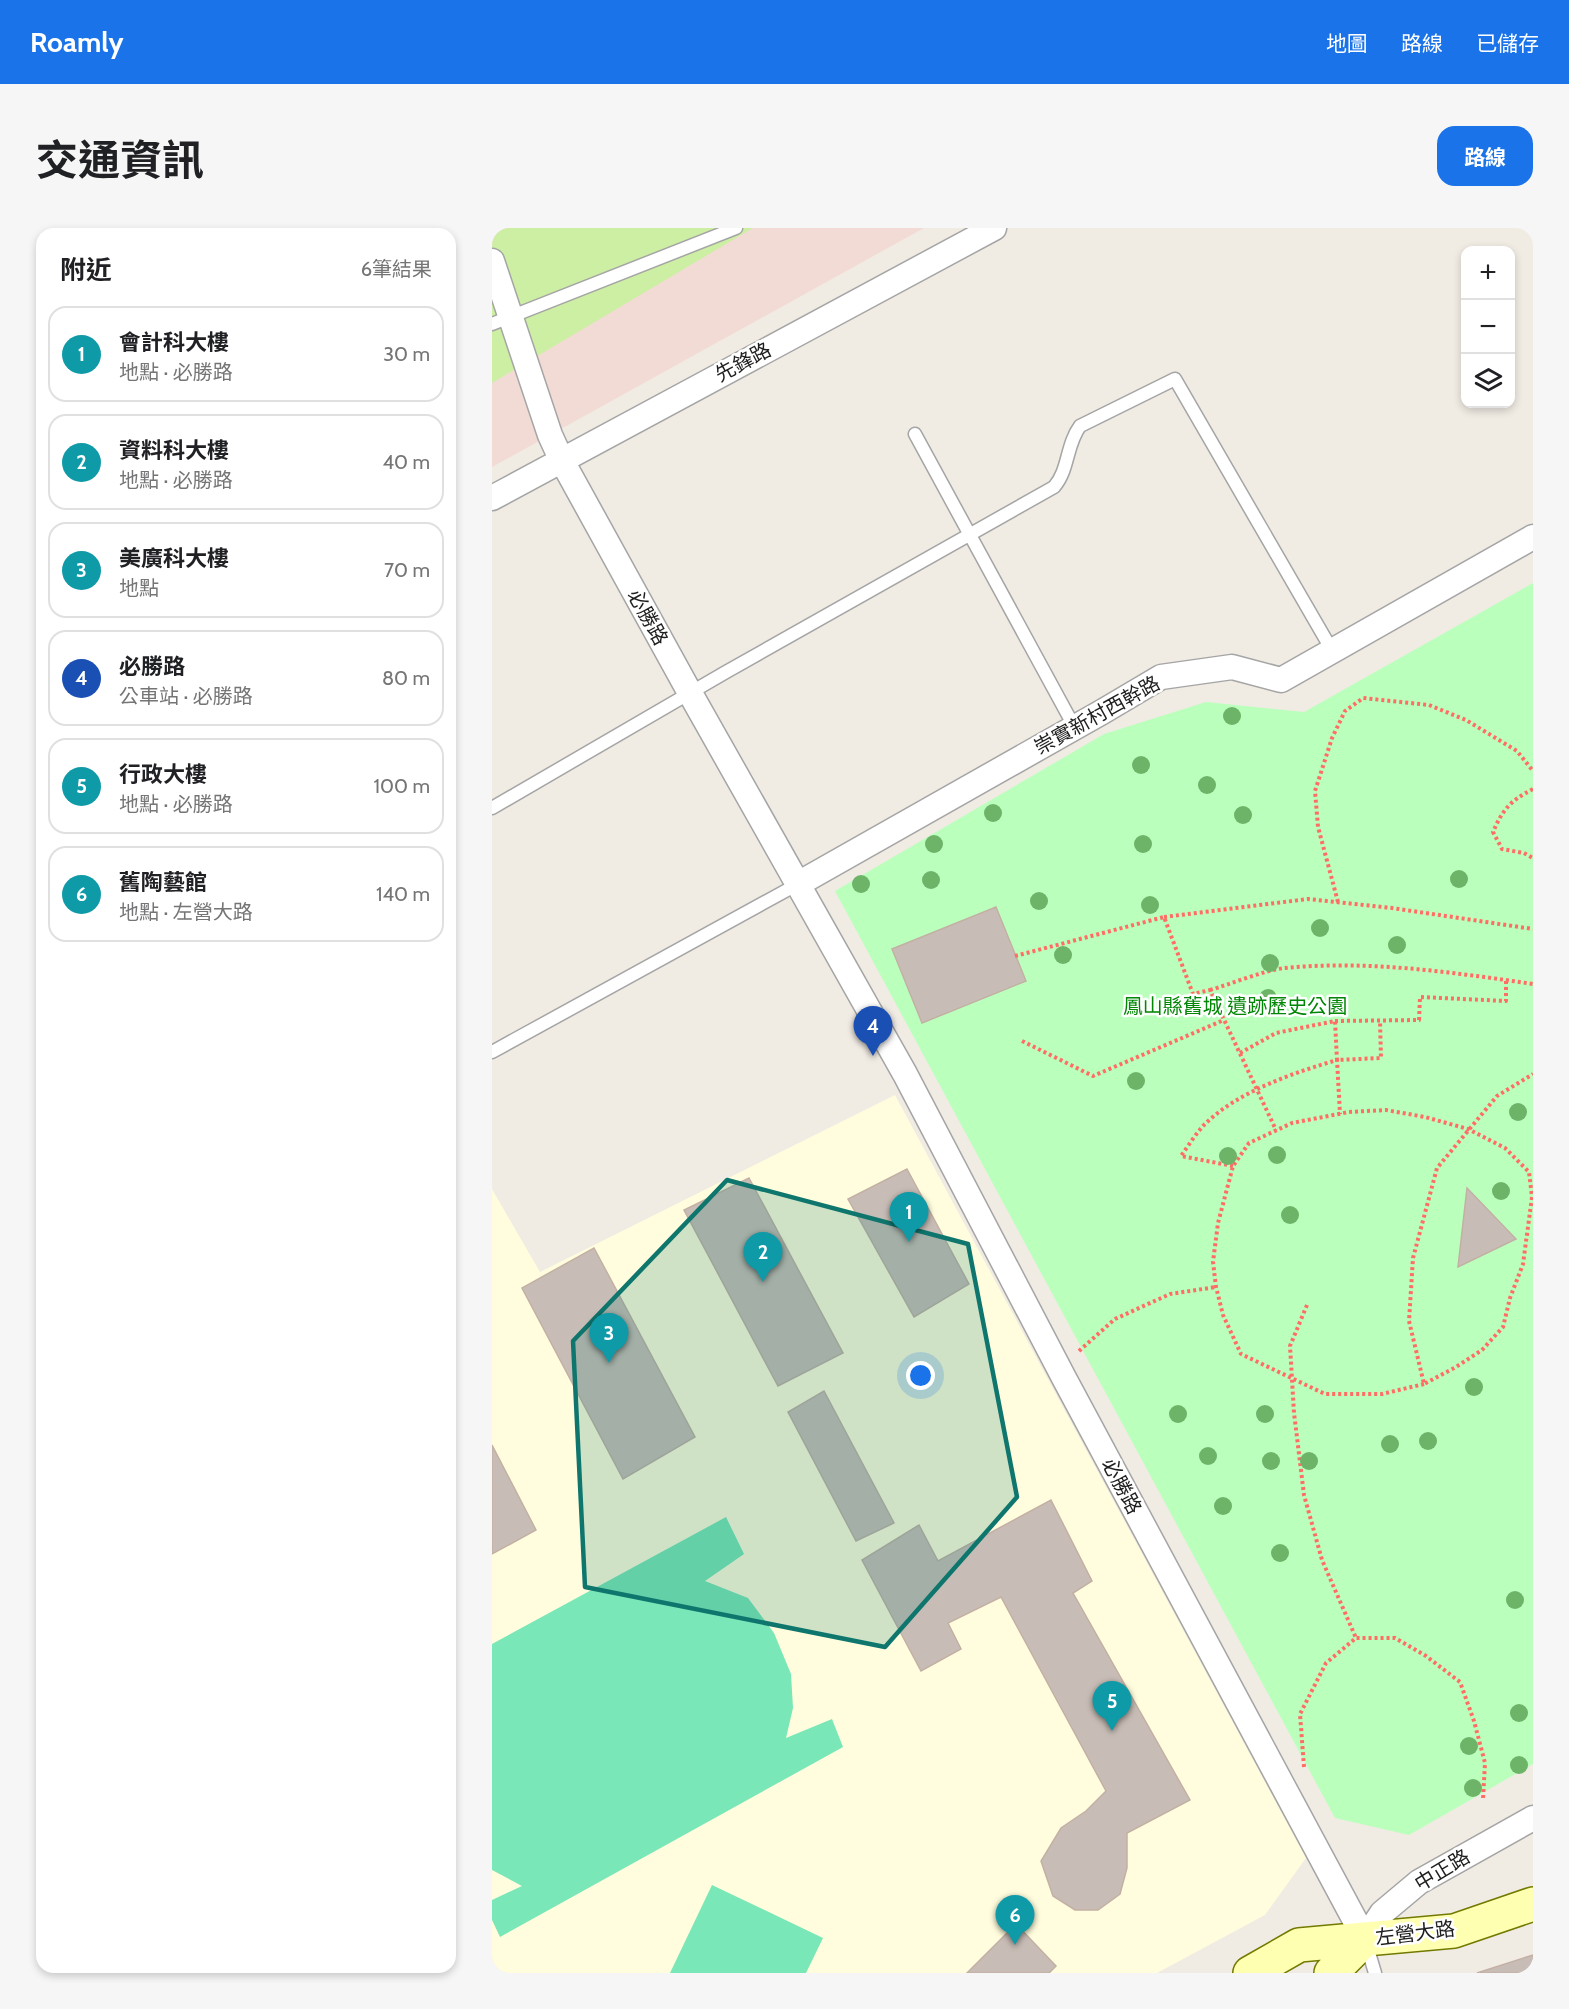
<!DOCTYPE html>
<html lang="zh-TW">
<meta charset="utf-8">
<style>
:root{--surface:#fff;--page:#f6f6f6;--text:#202124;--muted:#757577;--line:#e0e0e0;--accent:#1a73e8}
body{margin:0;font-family:Cabin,"Noto Sans TC",sans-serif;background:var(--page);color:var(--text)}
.controls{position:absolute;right:18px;top:18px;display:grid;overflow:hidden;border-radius:12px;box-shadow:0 3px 9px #0003}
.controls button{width:54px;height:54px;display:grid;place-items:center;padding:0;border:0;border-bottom:2px solid var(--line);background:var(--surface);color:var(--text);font:30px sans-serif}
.you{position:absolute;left:429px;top:1148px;width:21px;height:21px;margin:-15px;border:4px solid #fff;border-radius:50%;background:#1a73e8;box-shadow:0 0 0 9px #1a73e833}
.badge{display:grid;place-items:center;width:39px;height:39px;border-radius:50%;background:var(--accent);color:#fff;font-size:20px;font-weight:700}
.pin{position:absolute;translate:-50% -50px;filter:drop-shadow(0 2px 3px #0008)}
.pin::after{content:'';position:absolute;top:32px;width:21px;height:18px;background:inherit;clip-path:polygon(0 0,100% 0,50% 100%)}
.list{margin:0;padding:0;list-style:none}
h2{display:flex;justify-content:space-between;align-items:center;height:78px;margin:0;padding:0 24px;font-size:26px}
h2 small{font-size:20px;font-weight:400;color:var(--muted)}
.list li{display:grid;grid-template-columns:39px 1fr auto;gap:18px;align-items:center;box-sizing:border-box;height:96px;margin:0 12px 12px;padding:0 12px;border:2px solid var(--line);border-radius:18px}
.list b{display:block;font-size:22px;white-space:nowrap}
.list p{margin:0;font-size:20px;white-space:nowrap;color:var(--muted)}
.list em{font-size:20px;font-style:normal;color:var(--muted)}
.icon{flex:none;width:33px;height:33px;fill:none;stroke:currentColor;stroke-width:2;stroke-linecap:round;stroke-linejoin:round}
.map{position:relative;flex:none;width:1041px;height:1745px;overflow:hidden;border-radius:18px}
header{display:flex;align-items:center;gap:36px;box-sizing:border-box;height:84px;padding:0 30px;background:var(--accent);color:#fff}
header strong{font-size:28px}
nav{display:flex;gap:33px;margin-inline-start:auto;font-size:21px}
.intro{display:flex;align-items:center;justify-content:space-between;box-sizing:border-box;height:144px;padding:0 36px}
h1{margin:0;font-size:42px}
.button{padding:15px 27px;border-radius:18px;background:var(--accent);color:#fff;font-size:21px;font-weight:700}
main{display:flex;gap:36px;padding:0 36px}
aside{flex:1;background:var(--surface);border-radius:18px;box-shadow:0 3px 9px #0003}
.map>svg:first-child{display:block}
.education{fill:#fffddd}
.military{fill:#f3dbd5}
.grass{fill:#cdefa4}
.park{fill:#bbffbd}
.pitch{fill:#79e7b7}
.building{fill:#c8bdb6;stroke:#c3b0a4;stroke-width:1.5}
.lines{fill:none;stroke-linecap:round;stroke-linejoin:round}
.lane-casing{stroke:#a5a5a5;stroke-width:15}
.street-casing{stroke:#a5a5a5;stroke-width:27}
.secondary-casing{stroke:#737a00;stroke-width:36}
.path{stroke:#ff6d65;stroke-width:4;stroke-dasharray:3 3;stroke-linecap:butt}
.lane{stroke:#fff;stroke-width:12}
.street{stroke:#fff;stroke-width:24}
.secondary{stroke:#ffffb2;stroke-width:33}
.tree{fill:#6db469}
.marked{fill:#0f766e;fill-opacity:0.2;stroke:#0f766e;stroke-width:4.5;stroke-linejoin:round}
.labels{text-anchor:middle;stroke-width:5;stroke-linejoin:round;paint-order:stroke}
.street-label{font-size:20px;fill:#1e1e1e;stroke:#fff}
.park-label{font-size:20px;fill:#018705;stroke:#fff}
</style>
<header>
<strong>Roamly</strong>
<nav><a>地圖</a><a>路線</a><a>已儲存</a></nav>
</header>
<div class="intro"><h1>交通資訊</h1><a class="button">路線</a></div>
<main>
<aside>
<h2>附近<small>6筆結果</small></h2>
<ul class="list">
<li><span class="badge" style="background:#0f9aa8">1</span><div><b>會計科大樓</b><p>地點 · 必勝路</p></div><em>30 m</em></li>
<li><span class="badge" style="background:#0f9aa8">2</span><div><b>資料科大樓</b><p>地點 · 必勝路</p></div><em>40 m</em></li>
<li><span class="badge" style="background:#0f9aa8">3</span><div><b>美廣科大樓</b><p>地點</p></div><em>70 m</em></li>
<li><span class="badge" style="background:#1a4fb4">4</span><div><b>必勝路</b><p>公車站 · 必勝路</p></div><em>80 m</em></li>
<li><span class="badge" style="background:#0f9aa8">5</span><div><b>行政大樓</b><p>地點 · 必勝路</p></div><em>100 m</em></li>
<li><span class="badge" style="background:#0f9aa8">6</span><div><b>舊陶藝館</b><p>地點 · 左營大路</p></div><em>140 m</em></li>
</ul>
</aside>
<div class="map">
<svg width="1041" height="1745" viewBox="0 0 1041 1745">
<rect width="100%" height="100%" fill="#f0ebe3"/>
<path class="education" d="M403,867L814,1630L773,1687L665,1745H0V961L48,1044Z"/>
<path class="military" d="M0,0H432L0,239Z"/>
<path class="grass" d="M0,0H261L0,155Z"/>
<path class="park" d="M1041,355V1536L917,1607L843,1590L343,663L612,506L714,474L812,484Z"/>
<path class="pitch" d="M234,1289L252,1326L213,1353L256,1370L282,1405L299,1446L301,1480L294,1510L340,1491L351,1519L8,1709L0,1692V1672L30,1658L0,1642V1416Z
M220,1657L331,1710L314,1745H178Z"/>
<path class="building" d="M504,679L534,753L430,795L400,721Z
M415,941L477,1056L422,1089L356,971Z
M257,950L351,1125L286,1158L192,982Z
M975,960L1024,1011L966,1039Z
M102,1020L203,1209L131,1251L30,1060Z
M332,1163L402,1295L364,1313L296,1184Z
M0,1217L44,1302L0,1326Z
M559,1272L600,1353L581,1365L698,1572L635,1605V1640L628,1666L606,1682H583L561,1668L549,1633L569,1600L594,1583L614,1563L509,1369L456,1395L469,1421L429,1443L370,1332L427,1297L446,1333Z
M524,1696L564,1738L557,1745H475Z
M1041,1727V1745H985Z"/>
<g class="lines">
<defs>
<path id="lane" d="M0,96L244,0
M423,206L583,500
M0,580L234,444L562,259C577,242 574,217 588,198L683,151L841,424
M0,824L306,656
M874,1715L883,1745"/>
<path id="street" d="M0,33L58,207L69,231L198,465L413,846L572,1150L873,1711L890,1685L927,1654L1041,1590
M0,270L502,0
M306,656L610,484L669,449L740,439L789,452L1041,309"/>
<path id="secondary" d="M758,1745L807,1717L962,1703L1041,1676
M839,1745L873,1711"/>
</defs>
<use href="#lane" class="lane-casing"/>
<use href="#street" class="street-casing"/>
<use href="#secondary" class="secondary-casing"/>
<path class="path" d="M1041,561C1018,573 1011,581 1001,604L1010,621L1032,625L1041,630
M846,674L826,599L823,563L840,510L853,483L871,470L937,477L974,492L1025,523L1041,543
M672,689L816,671L900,680L1041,701
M523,728L672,689L701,766L718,762L784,902
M718,762C739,756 773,742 793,740C876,732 959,744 1041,756
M843,793L927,792L928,769L1014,773V752
M530,813L601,848L732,792
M748,825L784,805L843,793L845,832L889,830L888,793
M741,938L689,928C696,918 703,907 711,898C744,864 801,845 845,832L848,886
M815,1077L798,1118L802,1185L812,1267L830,1332L864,1410
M587,1123L623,1091L678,1066L724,1059
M932,1156L890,1166H833L749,1126L731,1087L724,1059L721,1034L726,995L741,938L757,915L800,895L857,884L894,882L933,889L976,901L1013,920L1037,944L1040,969L1031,1036L1018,1070L1011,1099L990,1122L964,1139L932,1156L917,1093L921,1030L945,940L1005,868L1041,846
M812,1539L808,1486L834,1435L864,1410H903L934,1428L968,1454L982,1493L993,1535L991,1571"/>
<use href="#lane" class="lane"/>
<use href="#street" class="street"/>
<use href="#secondary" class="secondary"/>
</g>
<g class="tree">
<circle cx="740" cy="488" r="9"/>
<circle cx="649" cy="537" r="9"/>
<circle cx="715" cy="557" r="9"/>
<circle cx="501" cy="585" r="9"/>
<circle cx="751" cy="587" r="9"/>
<circle cx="442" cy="616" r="9"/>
<circle cx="651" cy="616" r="9"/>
<circle cx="967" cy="651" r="9"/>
<circle cx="439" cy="652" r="9"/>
<circle cx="369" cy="656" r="9"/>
<circle cx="547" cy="673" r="9"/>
<circle cx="658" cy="677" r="9"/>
<circle cx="828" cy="700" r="9"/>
<circle cx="905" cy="717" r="9"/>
<circle cx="571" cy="727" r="9"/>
<circle cx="778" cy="735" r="9"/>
<circle cx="776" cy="770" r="9"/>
<circle cx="644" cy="853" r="9"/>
<circle cx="1026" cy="884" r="9"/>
<circle cx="785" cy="927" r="9"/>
<circle cx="736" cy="928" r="9"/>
<circle cx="1009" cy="963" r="9"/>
<circle cx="798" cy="987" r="9"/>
<circle cx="982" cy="1159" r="9"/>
<circle cx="686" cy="1186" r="9"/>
<circle cx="773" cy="1186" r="9"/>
<circle cx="936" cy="1213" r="9"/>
<circle cx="898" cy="1216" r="9"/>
<circle cx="716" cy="1228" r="9"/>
<circle cx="779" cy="1233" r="9"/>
<circle cx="817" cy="1233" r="9"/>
<circle cx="731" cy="1278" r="9"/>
<circle cx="788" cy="1325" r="9"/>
<circle cx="1023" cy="1372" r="9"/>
<circle cx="1027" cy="1485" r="9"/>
<circle cx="977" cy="1518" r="9"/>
<circle cx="1027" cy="1537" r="9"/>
<circle cx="981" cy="1560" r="9"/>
</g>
<path class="marked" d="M235,952L476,1016L525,1269L393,1419L93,1359L81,1113Z"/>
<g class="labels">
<g class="street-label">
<text transform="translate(251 134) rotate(-28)" y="7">先鋒路</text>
<text transform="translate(156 389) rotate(61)" y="7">必勝路</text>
<text transform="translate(605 487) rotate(-29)" y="7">崇實新村西幹路</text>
<text transform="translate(630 1258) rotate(62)" y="7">必勝路</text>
<text transform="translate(950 1642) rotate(-31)" y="7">中正路</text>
<text transform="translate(923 1705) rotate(-7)" y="7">左營大路</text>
</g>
<g class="park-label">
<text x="743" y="785">鳳山縣舊城 遺跡歷史公園</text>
</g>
</g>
</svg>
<div class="controls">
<button>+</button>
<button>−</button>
<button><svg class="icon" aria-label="layers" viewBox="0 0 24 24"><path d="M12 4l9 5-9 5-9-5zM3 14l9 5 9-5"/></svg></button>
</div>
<div class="you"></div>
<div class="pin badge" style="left:417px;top:1014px;background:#0f9aa8">1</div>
<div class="pin badge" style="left:271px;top:1054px;background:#0f9aa8">2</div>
<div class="pin badge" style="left:117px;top:1135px;background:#0f9aa8">3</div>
<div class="pin badge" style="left:381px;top:828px;background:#1a4fb4">4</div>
<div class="pin badge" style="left:620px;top:1503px;background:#0f9aa8">5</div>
<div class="pin badge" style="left:523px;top:1717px;background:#0f9aa8">6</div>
</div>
</main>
